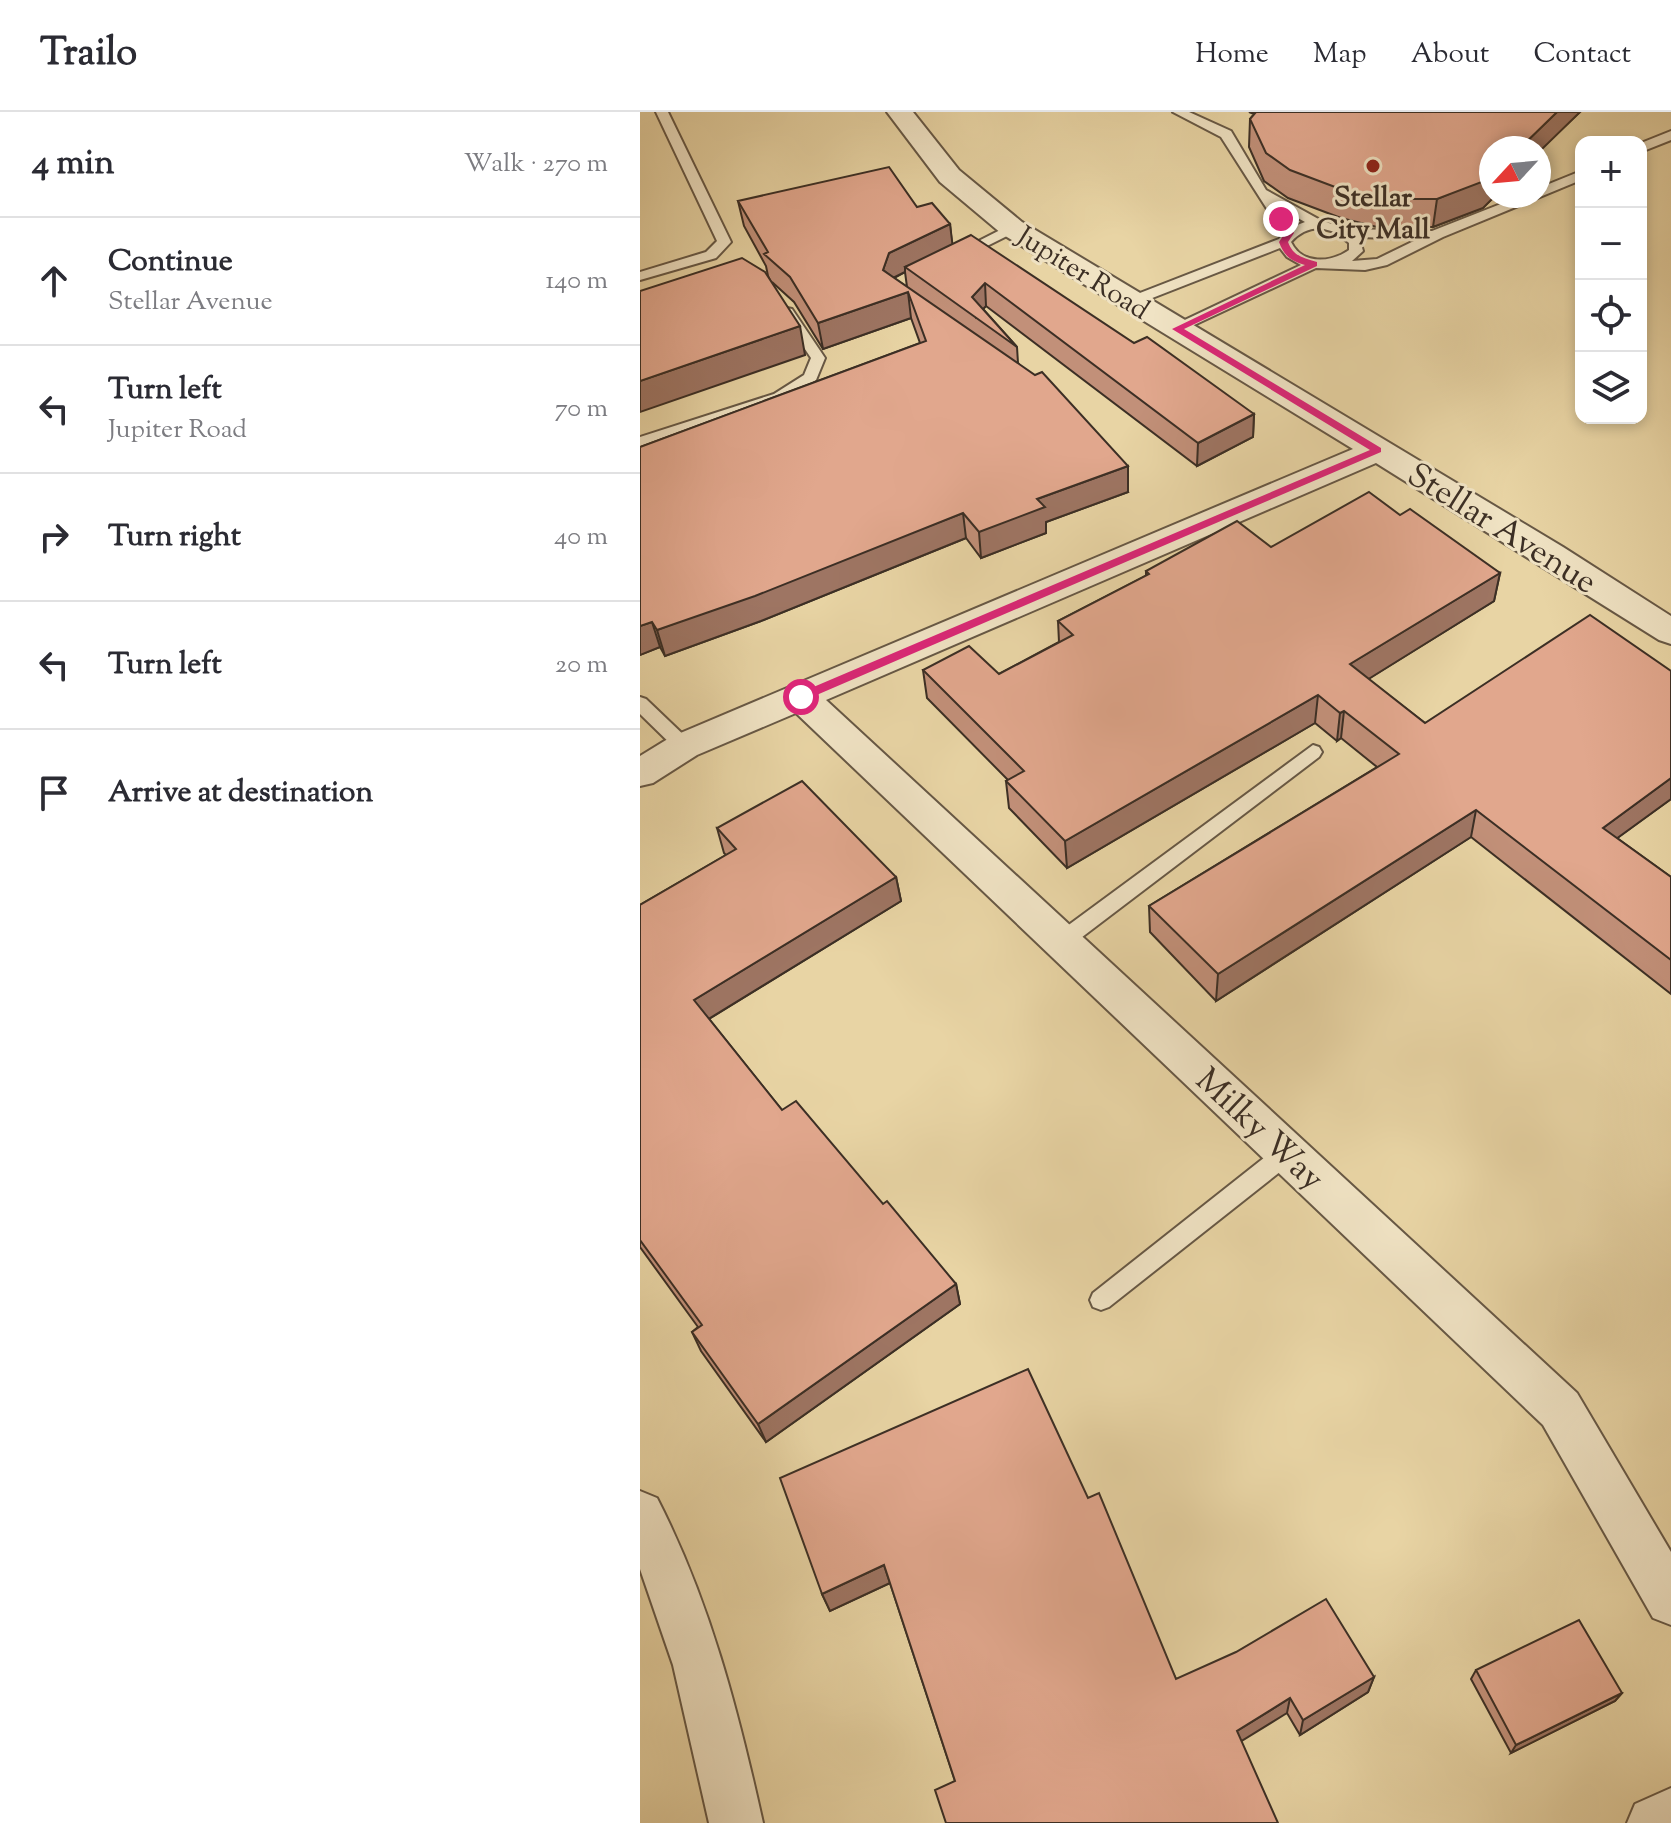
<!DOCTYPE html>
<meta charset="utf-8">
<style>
:root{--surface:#fff;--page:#f2f2f3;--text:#2b2b33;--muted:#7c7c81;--line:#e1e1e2}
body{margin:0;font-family:"Sorts Mill Goudy",serif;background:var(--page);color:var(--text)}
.controls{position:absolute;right:24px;top:24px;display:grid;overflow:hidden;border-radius:16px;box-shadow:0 4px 12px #0003}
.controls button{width:72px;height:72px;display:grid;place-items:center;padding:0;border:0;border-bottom:2px solid var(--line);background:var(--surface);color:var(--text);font:40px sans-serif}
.compass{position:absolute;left:839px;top:24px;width:72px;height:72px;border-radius:50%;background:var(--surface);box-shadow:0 4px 12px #0003;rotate:244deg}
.stop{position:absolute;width:24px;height:24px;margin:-18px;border:6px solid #db2777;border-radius:50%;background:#fff}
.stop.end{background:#db2777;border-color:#fff;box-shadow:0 2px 8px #0008}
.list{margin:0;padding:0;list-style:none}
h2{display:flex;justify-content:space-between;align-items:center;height:104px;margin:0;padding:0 32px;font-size:34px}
h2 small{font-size:26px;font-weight:400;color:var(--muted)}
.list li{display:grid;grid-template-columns:52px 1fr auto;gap:24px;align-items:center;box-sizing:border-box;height:128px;padding:0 32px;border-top:2px solid var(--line)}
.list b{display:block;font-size:30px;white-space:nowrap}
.list p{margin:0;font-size:26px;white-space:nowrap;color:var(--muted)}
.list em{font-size:26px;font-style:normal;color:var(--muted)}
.icon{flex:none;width:44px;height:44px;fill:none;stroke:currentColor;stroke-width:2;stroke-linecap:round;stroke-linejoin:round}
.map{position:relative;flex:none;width:1031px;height:1711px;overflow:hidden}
header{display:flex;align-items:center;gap:48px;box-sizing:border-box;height:112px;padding:0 40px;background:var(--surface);border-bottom:2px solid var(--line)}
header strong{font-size:38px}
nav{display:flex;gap:44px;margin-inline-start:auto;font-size:28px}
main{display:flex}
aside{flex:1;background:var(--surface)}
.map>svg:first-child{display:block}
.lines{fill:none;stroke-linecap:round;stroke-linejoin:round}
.service-casing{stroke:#675845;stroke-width:4}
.minor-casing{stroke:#675845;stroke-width:4}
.service{fill:#f0e3c4;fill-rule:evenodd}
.minor{fill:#f0e3c4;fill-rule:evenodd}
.wall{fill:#c29079;stroke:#3c2f25;stroke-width:2;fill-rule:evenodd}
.shaded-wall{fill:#9e7563;stroke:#3c2f25;stroke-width:2}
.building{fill:#e1a78d;stroke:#3c2f25;stroke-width:2}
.route{fill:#db2777}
.poi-dot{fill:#8f2418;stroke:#f0e3c4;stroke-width:3}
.labels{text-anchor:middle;stroke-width:6;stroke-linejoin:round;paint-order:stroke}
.far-poi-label{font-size:28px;font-weight:bold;fill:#3c2f25;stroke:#f0e3c4}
.far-street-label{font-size:28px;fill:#3c2f25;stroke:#f0e3c4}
.street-label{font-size:34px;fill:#3c2f25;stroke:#f0e3c4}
</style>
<header>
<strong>Trailo</strong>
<nav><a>Home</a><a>Map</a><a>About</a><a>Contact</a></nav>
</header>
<main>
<aside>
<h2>4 min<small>Walk · 270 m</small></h2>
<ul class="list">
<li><svg class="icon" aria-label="ahead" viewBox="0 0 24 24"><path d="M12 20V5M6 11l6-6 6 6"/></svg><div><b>Continue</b><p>Stellar Avenue</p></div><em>140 m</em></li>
<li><svg class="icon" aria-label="left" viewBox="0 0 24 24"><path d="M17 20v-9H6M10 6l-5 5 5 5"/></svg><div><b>Turn left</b><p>Jupiter Road</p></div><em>70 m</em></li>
<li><svg class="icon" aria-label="right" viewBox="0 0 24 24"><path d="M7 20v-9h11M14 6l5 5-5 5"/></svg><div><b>Turn right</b></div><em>40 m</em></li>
<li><svg class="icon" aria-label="left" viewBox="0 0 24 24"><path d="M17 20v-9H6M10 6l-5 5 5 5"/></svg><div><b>Turn left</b></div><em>20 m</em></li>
<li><svg class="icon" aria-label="arrive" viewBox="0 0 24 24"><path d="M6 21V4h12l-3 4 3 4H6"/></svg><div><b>Arrive at destination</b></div></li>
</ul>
</aside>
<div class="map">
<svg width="1031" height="1711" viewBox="0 0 1031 1711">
<rect width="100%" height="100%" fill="#e8d4a4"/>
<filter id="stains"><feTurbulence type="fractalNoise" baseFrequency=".0025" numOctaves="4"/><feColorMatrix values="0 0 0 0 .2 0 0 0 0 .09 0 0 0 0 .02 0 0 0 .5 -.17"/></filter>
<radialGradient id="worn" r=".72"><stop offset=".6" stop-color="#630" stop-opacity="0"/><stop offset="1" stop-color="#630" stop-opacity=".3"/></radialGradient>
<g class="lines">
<defs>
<path id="service" d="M16,0H28L91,130L76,146L0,168V160L66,140L77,129Z
M533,0H549L591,19L626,78L682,109L709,117L792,119L881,84H899V76L941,59V68L803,125L747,153L725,158L676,156L537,221L530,217L532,214L661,153L647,145L640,136L497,192H487V186L639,127L643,122L581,25ZM638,95L665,110L652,115ZM680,116L695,120L709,131V138C691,151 662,153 651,130C659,121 667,117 680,116ZM719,125L778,127L737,147L712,149L723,139Z
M1031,19V28L1001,40V31Z
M372,112L379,116L377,119L323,146L311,143Z
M147,196L152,197L185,246L176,268L144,288L0,335V325L134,282L164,263L171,246L140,200Z
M0,585L6,587L50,629L53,634L50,639H38L0,602Z
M673,633L679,635L682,640L679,645L429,835H415L412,829L415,823Z
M647,1032L655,1034L658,1041L655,1048L469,1195L461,1198L453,1195L450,1188L453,1181L639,1034Z"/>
<path id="minor" d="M247,0H273L319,58L382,110L923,435L1031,504V532L1019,528L736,351L186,588L937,1281L1031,1440V1513L1013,1506L903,1313L156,601L57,643L13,671L0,674V644L31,625L713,337L362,122L300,70Z
M0,1379L17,1386C70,1489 98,1598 123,1711H69L33,1553L0,1457Z
M1031,1676V1711H987L995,1692Z"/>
</defs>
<use href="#service" class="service-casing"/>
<use href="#minor" class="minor-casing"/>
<use href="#service" class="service"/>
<use href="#minor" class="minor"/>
</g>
<path class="wall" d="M609,0H940L851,84H855L843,96L793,115H737L701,106L648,86L624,69L609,35L610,7L614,2Z
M98,89L277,95L310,112L312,132L494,231L614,302L613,325L557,354L346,194L343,197L377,235L378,251L488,380L406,410V421L341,446L326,426L121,509L25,544L20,535L0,543V335L280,231L271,206L183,237L154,190L132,170L165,243L128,164L126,154L104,114ZM265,160L267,175L254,166Z
M760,403L860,461L854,489L728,567L785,611L1031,559V687L977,726L1031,765V882L831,725L576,889L510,820L509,794L737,655L701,626L697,629L675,611L427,756L369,696L366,669L368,668L287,586L283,558L359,562L419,530L418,509L506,464V459L631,435Z
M77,716L256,765L261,789L69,907L142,998L243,1092L316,1172L320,1192L126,1330L61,1239L52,1220L58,1215L0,1135V793L86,743L84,741Z
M448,1386L536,1567L734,1565L728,1580L660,1623L647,1601L315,1669L250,1471L190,1499L182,1482Z
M836,1558L982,1581L975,1589L871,1641L831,1567Z"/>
<path class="shaded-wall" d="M917,0H940L899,40V36H880Z
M851,64V84H855L843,96L793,115L797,87Z
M310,112L313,137L265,155V160L253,166L243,158L249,141Z
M345,171L346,194L336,205L332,185Z
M268,180L271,206L183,237L178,211Z
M160,214L165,243L0,300V269Z
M614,302L613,325L557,354L558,331Z
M488,354V380L406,410V421L341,446L339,420L397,387Z
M323,401L326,426L121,509L25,544L17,518Z
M860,461L854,489L706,581L710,552Z
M12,510L20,535L0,543V514Z
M678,583L675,611L427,756L425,729Z
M704,599L701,626L697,629L700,601Z
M1031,666V687L954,743L963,716Z
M836,698L831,725L576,889L578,862Z
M256,765L261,789L62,911L54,888Z
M316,1172L320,1192L126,1330L118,1312Z
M244,1453L250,1471L190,1499L182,1482Z
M734,1565L728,1580L660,1623L663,1608Z
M982,1581L975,1589L871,1641L876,1633Z
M650,1586L647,1601L595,1633L597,1619Z"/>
<path class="building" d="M616,0H917L880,36H851V64L847,68L797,87H740L703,78L650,58L626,41L610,7Z
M249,55L277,95L292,91L310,112L249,141L243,158L395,263L402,260L488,354L397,387L405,395L339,420L323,401L115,484L17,518L12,510L0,514V335L286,229L268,180L178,211L150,165L124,142L128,140L98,89Z
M331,123L494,231L507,225L614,302L558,331L345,171L332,185L377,235L265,155Z
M102,146L125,160L160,214L0,269V179Z
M729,380L760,403L770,397L860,461L710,552L785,611L950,503L1031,559V666L963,716L1031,765V848L836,698L578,862L509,794L759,642L704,599L700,601L678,583L425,729L366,669L384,659L283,558L329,534L359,562L433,523L418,509L509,462L506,459L597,409L631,435Z
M162,669L256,765L54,888L142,998L156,989L243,1092L247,1089L316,1172L118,1312L52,1220L62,1213L0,1128V793L96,737L77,716Z
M388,1257L448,1386L459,1381L536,1567L596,1540L686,1487L734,1565L663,1608L650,1586L597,1619L638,1711H306L295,1678L315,1669L244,1453L182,1482L140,1366Z
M939,1508L982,1581L876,1633L836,1558Z"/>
<path class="route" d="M638,105H644L654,121L648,130C653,144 663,146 677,150V154L544,217L741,336V340L165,588H157V582L730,338L532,217L665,153C651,149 644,144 639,130L645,121Z"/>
<circle class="poi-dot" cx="733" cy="54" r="8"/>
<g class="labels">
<g class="far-poi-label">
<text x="733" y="94">Stellar<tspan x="733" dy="32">City Mall</tspan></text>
</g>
<g class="far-street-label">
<text transform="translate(444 160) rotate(32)" y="10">Jupiter Road</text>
</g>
<g class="street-label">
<text transform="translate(863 415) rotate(32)" y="12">Stellar Avenue</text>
<text transform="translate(621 1016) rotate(43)" y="12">Milky Way</text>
</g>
</g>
<rect width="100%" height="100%" filter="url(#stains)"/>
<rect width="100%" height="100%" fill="url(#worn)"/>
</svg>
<div class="controls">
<button>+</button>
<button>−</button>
<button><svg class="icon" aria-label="locate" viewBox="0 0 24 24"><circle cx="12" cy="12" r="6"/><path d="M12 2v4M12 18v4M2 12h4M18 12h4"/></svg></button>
<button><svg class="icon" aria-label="layers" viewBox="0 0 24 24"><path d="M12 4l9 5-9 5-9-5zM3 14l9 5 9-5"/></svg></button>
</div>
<svg class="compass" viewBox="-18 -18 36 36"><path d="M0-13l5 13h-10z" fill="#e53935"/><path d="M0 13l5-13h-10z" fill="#7c7c81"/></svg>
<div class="stop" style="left:161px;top:585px"></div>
<div class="stop end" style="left:641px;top:107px"></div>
</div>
</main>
